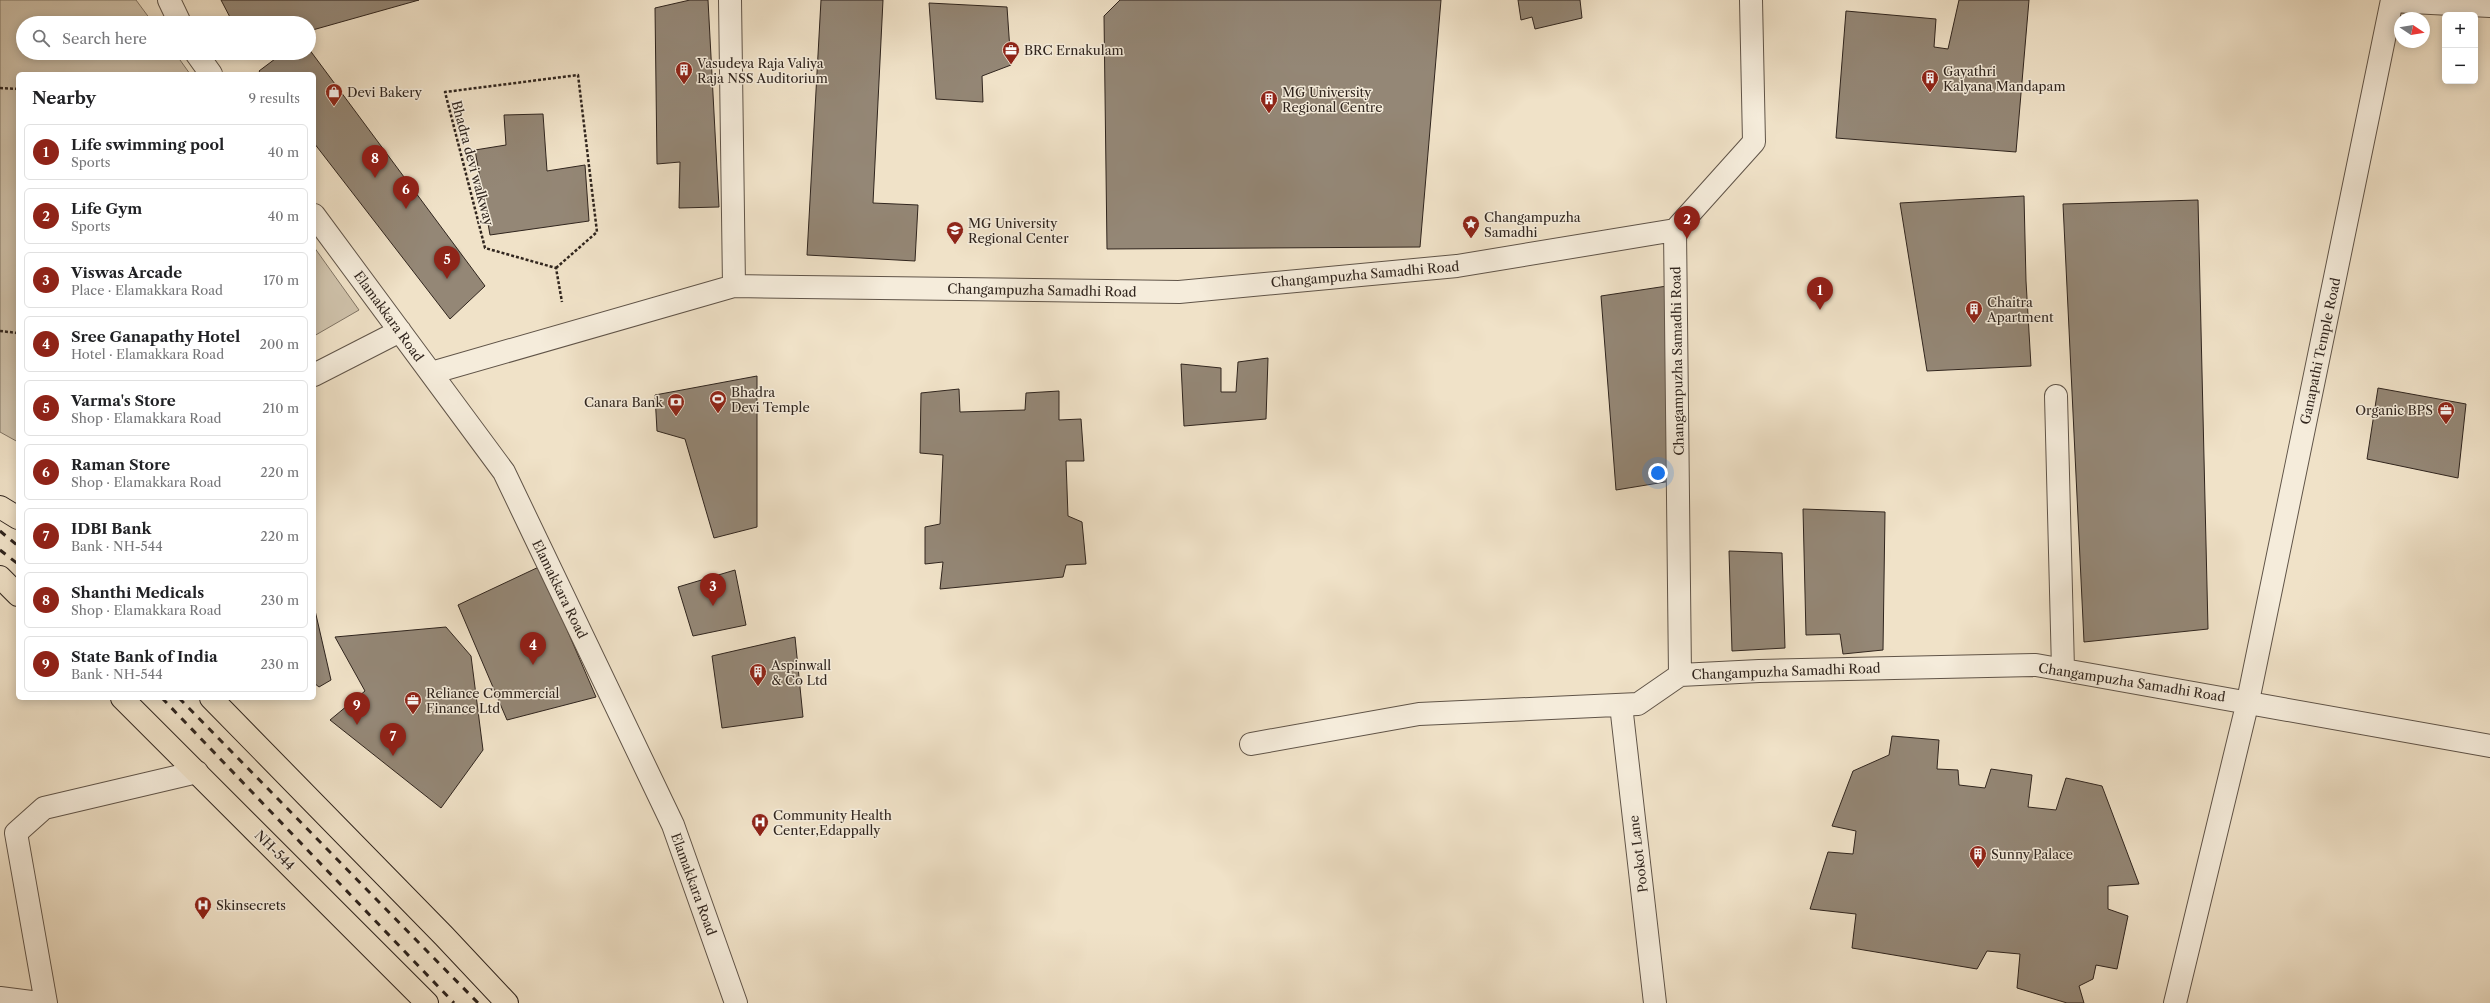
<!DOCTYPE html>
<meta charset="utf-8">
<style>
:root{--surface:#fff;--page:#f2f2f2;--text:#202124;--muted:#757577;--line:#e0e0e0;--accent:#8f2418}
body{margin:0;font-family:"Libre Caslon Text",serif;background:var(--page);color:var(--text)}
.controls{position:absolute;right:12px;top:12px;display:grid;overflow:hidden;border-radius:6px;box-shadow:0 2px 10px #0003}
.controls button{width:36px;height:36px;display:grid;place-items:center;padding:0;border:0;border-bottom:1px solid var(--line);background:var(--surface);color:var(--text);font:20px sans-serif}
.compass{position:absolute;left:2394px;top:12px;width:36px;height:36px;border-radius:50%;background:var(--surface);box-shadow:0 2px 10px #0003;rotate:102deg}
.you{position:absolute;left:1658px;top:473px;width:14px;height:14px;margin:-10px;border:3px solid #fff;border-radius:50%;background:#1a73e8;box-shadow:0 0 0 6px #1a73e833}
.badge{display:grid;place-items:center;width:26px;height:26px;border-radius:50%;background:var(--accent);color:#fff;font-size:13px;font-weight:700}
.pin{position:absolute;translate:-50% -33px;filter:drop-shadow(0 1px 2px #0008)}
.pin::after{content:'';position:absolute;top:21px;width:14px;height:12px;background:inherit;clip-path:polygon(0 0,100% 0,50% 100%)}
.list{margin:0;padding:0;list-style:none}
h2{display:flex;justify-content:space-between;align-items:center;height:52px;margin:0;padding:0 16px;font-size:17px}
h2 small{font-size:13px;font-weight:400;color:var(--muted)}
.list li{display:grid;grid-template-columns:26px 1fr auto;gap:12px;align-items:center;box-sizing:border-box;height:56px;margin:0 8px 8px;padding:0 8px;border:1px solid var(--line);border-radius:6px}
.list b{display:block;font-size:15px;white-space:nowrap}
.list p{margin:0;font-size:13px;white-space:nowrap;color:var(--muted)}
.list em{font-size:13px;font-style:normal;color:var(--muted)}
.icon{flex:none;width:22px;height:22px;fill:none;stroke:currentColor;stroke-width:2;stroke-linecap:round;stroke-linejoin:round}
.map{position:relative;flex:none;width:2490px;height:1003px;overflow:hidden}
.search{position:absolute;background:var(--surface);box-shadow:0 2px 10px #0003;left:16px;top:16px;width:300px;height:44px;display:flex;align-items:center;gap:10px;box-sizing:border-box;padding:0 14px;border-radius:22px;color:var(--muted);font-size:15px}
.panel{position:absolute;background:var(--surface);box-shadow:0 2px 10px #0003;left:16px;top:72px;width:300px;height:628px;border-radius:6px}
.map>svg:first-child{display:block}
.green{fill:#cfc2ab;stroke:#807464}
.building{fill:#948776;stroke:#30251e}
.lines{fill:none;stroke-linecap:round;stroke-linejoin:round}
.street-casing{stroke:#605448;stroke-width:24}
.primary-casing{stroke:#30251e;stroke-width:24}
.path{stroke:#30251e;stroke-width:2.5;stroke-dasharray:3 2;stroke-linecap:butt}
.street{stroke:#f5ecdb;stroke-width:22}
.primary{stroke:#f0e2c8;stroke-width:22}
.rail{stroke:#30251e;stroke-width:3;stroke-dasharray:7 7;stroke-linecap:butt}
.labels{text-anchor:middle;stroke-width:3;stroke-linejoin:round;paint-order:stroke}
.poi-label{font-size:13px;fill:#30251e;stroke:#f5ecdb;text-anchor:start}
.street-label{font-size:13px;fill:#30251e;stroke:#f5ecdb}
</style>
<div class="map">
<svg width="2490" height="1003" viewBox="0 0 2490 1003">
<rect width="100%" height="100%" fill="#f0e2c8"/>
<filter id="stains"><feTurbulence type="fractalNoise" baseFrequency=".005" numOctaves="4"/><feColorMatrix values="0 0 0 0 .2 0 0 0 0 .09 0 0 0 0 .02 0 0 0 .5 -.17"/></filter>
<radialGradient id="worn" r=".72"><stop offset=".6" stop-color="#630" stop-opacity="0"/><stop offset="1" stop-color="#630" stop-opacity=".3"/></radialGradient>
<path class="green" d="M0,0H136L153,23H23V53H175L190,74H18V442L0,432Z
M314,247L359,310L314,336Z"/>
<path class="building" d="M221,0H419L309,31V23H233Z
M690,0H708L719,207L679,208L680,162L657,164L655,8Z
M821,0H883L873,203L918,205L915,261L807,255Z
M1120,0H1441L1420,247L1107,249L1104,16Z
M1518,0H1580L1582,18L1535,29L1532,17L1521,20Z
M1959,0H2029L2016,152L1836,138L1846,11L1936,19L1934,47L1948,49Z
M929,3L1007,7L1011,65L982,76L983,102L936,99Z
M309,49L485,286L450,319L314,143V74H261L259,71L283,53H309Z
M543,114L547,171L585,165L589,221L490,235L475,150L506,145L504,115Z
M2024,196L2026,281L2031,366L1927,371L1900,203Z
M2198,200L2208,629L2084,642L2063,204Z
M1667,286L1671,481L1616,490L1601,296Z
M1268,358L1266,419L1184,426L1181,364L1221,368V392H1236L1238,362Z
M757,376V527L714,538L685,439L657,431L655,395Z
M2378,388L2466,404L2458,478L2367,459Z
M959,389L960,412L1025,410L1026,393L1059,391V420L1081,419L1084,461H1066L1068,516L1082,522L1086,564L1066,565L1063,577L940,589L943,562L925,564V527L940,524L943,455L920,453L921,393Z
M1803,509L1885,512L1883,650L1843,654L1840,634L1806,635Z
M1729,551L1782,553L1785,648L1732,651Z
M543,565L568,632L596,697L507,720L458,605Z
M735,570L746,625L693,636L678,587Z
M314,606L331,680L319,687L314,683Z
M446,627L471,656L483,750L441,808L330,720L365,691L335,637Z
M795,637L803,717L722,728L712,656Z
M1892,736L1939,740L1937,769L1958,770L1959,785L1985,788L1991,769L2032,775L2028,807L2056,810L2066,778L2102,786L2139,884L2108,886V909L2128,916L2117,969L2096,965L2093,979L2079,986L2084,1003H2067L2017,988L2020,954L1987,951L1977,969L1852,948L1856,914L1810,909L1828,852L1853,854L1856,831L1832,826L1853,771L1889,755Z"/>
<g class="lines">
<defs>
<path id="street" d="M169,0L180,23
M2392,1L2490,6
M196,53L211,74
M314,215L504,472L673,825L736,1003
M1675,230L1754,142L1751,0
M734,286L1179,292L1457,266L1675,230L1680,675
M431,373L734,286L730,0
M314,375L400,331
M2056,396L2063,669
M1680,675L1759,671L2036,665L2490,746
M1621,705L1655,1003
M1251,744L1419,714L1638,704L1680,675
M0,998L39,1003
M46,1003L16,833L44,808L197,772
M2175,1003L2248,701L2392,0"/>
<path id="primary" d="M0,507L18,518
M0,577L18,595
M122,698L427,1003
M211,698L444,936L507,1003"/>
</defs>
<use href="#street" class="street-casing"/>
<use href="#primary" class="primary-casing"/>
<path class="path" d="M0,88L18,89
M556,268L597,232L578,75L445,92L485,248L556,268L562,302
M0,331L18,333"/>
<use href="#street" class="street"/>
<use href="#primary" class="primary"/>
<path class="rail" d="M0,531L18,546
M0,550L18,564
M162,698L454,1003
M179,698L478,1003"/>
</g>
<defs>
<symbol id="office-pin" viewBox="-11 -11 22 30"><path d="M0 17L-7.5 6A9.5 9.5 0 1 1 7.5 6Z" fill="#8f2418" stroke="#f5ecdb"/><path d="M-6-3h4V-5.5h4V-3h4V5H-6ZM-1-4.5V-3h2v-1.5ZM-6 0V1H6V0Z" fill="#fff"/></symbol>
<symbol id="building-pin" viewBox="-11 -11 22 30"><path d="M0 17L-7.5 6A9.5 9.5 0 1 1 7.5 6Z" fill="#8f2418" stroke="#f5ecdb"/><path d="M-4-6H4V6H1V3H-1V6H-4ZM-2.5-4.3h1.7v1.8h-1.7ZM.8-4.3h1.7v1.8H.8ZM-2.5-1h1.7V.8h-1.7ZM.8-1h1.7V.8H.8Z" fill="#fff"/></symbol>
<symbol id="shop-pin" viewBox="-11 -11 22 30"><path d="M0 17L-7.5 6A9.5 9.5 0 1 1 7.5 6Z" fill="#8f2418" stroke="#f5ecdb"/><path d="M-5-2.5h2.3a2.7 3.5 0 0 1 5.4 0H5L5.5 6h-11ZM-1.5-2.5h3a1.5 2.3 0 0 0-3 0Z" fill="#fff"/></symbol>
<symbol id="sight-pin" viewBox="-11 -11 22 30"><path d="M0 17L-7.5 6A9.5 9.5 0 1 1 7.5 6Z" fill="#8f2418" stroke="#f5ecdb"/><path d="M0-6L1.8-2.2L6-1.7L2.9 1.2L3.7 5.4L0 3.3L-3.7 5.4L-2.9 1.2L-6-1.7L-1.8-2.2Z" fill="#fff"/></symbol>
<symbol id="university-pin" viewBox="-11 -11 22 30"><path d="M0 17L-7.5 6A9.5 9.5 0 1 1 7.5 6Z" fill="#8f2418" stroke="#f5ecdb"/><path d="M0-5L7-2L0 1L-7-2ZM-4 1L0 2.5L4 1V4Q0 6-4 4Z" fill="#fff"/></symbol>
<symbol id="stadium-pin" viewBox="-11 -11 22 30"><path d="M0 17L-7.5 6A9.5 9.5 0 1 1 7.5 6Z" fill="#8f2418" stroke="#f5ecdb"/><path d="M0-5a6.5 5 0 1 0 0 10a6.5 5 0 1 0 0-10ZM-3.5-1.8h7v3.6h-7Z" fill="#fff"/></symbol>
<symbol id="bank-pin" viewBox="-11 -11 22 30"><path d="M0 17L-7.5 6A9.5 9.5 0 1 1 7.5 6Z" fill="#8f2418" stroke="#f5ecdb"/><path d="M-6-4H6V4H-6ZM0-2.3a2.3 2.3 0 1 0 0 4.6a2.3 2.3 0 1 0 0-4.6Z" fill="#fff"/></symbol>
<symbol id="hospital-pin" viewBox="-11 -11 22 30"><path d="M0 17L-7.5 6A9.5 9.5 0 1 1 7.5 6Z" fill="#8f2418" stroke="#f5ecdb"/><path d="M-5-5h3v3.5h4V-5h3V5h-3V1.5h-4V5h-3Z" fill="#fff"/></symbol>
</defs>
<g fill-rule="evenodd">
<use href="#office-pin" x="1001" y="40" width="20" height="27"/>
<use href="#building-pin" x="674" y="60" width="20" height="27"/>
<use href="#building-pin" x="1920" y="68" width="20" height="27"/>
<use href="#shop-pin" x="324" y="82" width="20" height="27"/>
<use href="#building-pin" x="1259" y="89" width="20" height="27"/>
<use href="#sight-pin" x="1461" y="214" width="20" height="27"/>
<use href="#university-pin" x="945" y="220" width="20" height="27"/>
<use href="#building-pin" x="1964" y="299" width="20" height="27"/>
<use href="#stadium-pin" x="708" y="389" width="20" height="27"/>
<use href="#bank-pin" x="666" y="392" width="20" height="27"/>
<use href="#office-pin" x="2436" y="400" width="20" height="27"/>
<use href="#building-pin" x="748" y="662" width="20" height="27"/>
<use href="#office-pin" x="403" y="690" width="20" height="27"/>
<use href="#hospital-pin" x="750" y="812" width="20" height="27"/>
<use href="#building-pin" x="1968" y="844" width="20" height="27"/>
<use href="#hospital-pin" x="193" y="895" width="20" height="27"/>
</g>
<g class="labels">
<g class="poi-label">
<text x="1024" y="55">BRC Ernakulam</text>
<text x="697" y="68">Vasudeva Raja Valiya<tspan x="697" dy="15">Raja NSS Auditorium</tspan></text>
<text x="1943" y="76">Gayathri<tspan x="1943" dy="15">Kalyana Mandapam</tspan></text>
<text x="347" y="97">Devi Bakery</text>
<text x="1282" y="97">MG University<tspan x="1282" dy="15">Regional Centre</tspan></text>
<text x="1484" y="222">Changampuzha<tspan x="1484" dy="15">Samadhi</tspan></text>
<text x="968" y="228">MG University<tspan x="968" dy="15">Regional Center</tspan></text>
<text x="1987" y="307">Chaitra<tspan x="1987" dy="15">Apartment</tspan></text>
<text x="731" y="397">Bhadra<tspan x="731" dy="15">Devi Temple</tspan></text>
<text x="663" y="407" text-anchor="end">Canara Bank</text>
<text x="2433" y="415" text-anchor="end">Organic BPS</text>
<text x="771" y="670">Aspinwall<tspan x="771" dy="15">&amp; Co Ltd</tspan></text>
<text x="426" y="698">Reliance Commercial<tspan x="426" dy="15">Finance Ltd</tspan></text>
<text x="773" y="820">Community Health<tspan x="773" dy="15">Center,Edappally</tspan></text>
<text x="1991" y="859">Sunny Palace</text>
<text x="216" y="910">Skinsecrets</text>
</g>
<g class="street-label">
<text transform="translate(473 163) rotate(75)" y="5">Bhadra devi walkway</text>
<text transform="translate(1365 274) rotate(-5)" y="5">Changampuzha Samadhi Road</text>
<text transform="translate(1042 290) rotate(1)" y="5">Changampuzha Samadhi Road</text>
<text transform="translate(389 316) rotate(54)" y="5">Elamakkara Road</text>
<text transform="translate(2320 351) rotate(-78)" y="5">Ganapathi Temple Road</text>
<text transform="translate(1677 361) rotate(-91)" y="5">Changampuzha Samadhi Road</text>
<text transform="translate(560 589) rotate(64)" y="5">Elamakkara Road</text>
<text transform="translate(1786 671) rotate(-2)" y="5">Changampuzha Samadhi Road</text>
<text transform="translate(2132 682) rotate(9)" y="5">Changampuzha Samadhi Road</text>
<text transform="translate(275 850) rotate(45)" y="5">NH-544</text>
<text transform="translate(1638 854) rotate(-97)" y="5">Pookot Lane</text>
<text transform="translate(694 884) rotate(70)" y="5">Elamakkara Road</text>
</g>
</g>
<rect width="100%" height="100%" filter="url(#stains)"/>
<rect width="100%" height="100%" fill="url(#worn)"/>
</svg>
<div class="controls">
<button>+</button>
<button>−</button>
</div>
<svg class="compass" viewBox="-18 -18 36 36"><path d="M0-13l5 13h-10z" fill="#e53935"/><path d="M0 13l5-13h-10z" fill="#757577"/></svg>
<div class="you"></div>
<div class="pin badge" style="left:1820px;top:310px">1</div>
<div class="pin badge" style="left:1687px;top:239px">2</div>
<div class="pin badge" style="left:713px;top:606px">3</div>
<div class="pin badge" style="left:533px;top:665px">4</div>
<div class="pin badge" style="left:447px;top:279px">5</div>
<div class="pin badge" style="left:406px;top:209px">6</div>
<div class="pin badge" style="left:393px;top:756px">7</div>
<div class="pin badge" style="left:375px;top:178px">8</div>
<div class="pin badge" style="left:357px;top:725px">9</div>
<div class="search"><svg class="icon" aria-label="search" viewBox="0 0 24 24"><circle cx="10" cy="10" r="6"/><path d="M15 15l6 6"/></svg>Search here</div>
<section class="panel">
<h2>Nearby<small>9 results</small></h2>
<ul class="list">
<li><span class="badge">1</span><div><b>Life swimming pool</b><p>Sports</p></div><em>40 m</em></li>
<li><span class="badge">2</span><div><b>Life Gym</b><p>Sports</p></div><em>40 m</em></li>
<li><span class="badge">3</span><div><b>Viswas Arcade</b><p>Place · Elamakkara Road</p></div><em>170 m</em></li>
<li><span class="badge">4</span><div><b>Sree Ganapathy Hotel</b><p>Hotel · Elamakkara Road</p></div><em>200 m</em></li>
<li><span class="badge">5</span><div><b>Varma's Store</b><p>Shop · Elamakkara Road</p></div><em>210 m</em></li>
<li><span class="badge">6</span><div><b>Raman Store</b><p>Shop · Elamakkara Road</p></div><em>220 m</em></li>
<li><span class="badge">7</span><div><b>IDBI Bank</b><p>Bank · NH-544</p></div><em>220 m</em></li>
<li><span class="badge">8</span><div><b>Shanthi Medicals</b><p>Shop · Elamakkara Road</p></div><em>230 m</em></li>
<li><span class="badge">9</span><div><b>State Bank of India</b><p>Bank · NH-544</p></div><em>230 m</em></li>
</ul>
</section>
</div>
